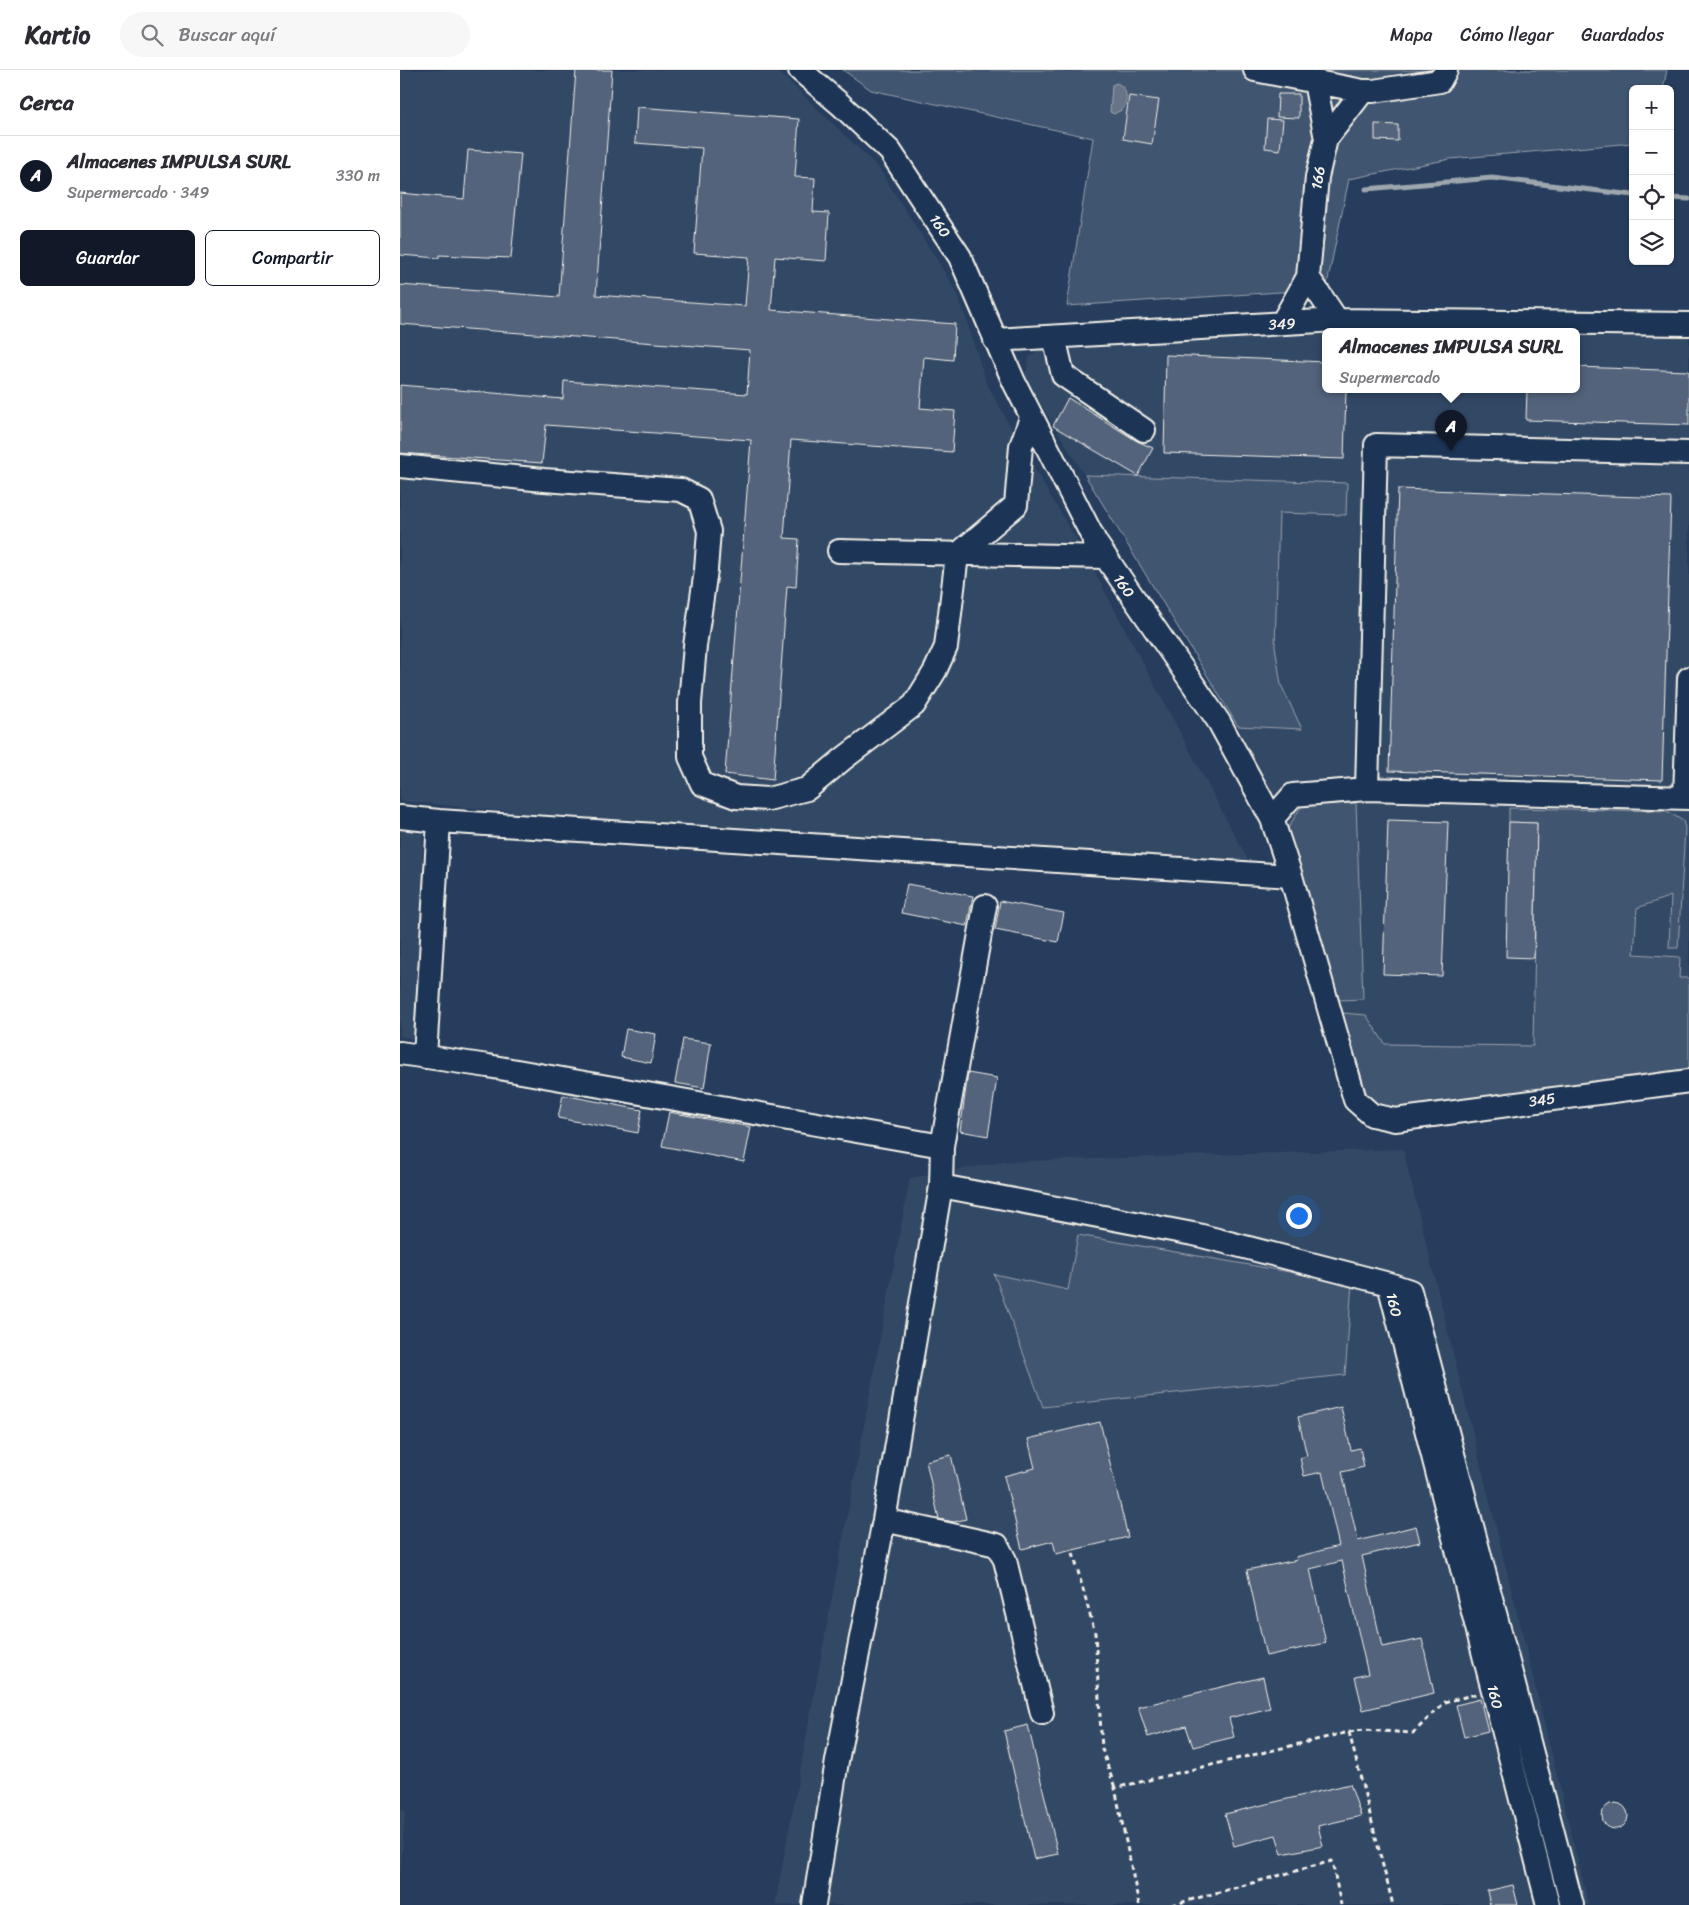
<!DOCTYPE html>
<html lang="es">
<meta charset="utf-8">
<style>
:root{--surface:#fff;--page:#f7f7f7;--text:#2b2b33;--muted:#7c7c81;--line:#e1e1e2;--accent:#111827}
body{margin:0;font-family:Sriracha,sans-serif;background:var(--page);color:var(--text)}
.controls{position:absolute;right:15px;top:15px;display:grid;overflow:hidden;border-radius:8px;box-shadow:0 1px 4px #0004}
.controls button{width:45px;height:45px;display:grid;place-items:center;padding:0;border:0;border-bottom:1px solid var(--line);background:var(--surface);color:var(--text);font:25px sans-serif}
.you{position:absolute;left:898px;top:1145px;width:18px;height:18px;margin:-12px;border:4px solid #fff;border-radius:50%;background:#1a73e8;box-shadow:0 0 0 8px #1a73e833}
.badge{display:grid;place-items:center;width:32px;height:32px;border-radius:50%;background:var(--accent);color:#fff;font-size:16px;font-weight:700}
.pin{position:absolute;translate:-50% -41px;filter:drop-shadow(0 1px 2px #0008)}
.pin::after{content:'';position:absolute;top:26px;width:18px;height:15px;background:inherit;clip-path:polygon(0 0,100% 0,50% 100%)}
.popup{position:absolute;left:922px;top:258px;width:258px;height:65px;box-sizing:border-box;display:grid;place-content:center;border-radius:8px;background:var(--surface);filter:drop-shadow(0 1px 4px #0005);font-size:16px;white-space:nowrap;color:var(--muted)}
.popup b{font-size:19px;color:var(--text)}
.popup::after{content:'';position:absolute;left:50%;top:100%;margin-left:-10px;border:10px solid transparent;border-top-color:var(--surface)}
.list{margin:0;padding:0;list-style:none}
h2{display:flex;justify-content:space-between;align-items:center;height:65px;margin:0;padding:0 20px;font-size:21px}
h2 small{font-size:16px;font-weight:400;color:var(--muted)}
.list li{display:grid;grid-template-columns:32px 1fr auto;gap:15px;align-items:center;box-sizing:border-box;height:80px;padding:0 20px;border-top:1px solid var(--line)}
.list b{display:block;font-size:19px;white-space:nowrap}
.list p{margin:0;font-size:16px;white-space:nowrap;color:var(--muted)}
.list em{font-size:16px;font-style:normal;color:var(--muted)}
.actions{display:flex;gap:10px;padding:15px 20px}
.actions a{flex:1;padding:11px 0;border:1px solid var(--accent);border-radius:8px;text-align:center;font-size:18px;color:var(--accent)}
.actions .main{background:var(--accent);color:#fff}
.icon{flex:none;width:28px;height:28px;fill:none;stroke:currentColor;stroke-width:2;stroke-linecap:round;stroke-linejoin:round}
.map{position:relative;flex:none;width:1289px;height:1835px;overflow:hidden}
header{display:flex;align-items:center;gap:30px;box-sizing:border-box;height:70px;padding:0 25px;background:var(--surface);border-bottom:1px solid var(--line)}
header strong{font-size:24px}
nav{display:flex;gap:28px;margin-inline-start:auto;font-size:18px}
.search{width:350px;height:45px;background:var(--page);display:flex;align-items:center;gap:12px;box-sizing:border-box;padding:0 18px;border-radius:28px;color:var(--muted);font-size:19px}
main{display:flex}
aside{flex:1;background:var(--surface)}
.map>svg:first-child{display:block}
.built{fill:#334966;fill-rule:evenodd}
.green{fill:#40546f;stroke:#9aa2ac}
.water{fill:#677588;stroke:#9fa7ae}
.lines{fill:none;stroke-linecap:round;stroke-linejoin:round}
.stream{stroke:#9fa7ae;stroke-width:5}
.building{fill:#52647b;stroke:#f4f1e8}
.minor-casing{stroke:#f4f1e8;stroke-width:26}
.path{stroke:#f4f1e8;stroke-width:3;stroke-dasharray:5 4;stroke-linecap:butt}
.minor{stroke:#1d3557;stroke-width:22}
.labels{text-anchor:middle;stroke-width:4.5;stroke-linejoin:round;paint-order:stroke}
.street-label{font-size:15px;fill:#f4f1e8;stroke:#1d3557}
</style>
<header>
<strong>Kartio</strong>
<div class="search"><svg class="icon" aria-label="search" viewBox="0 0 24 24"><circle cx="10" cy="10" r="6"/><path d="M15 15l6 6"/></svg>Buscar aquí</div>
<nav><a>Mapa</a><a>Cómo llegar</a><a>Guardados</a></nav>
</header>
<main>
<aside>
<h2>Cerca<small></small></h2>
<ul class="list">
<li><span class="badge">A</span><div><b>Almacenes IMPULSA SURL</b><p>Supermercado · 349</p></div><em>330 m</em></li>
</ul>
<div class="actions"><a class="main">Guardar</a><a>Compartir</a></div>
</aside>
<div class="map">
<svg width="1289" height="1835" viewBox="0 0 1289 1835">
<rect width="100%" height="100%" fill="#263d5d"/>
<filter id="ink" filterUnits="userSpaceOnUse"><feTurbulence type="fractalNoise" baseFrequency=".02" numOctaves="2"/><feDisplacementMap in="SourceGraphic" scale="10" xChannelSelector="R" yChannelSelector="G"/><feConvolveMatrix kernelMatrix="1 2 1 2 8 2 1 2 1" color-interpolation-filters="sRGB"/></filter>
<g filter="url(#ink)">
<path class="built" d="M0,0H375L383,6L478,97L544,201L559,227L586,312L621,376L686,486L850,794L273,757L0,731Z
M909,252L1289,258V1001L977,1033L967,1025L887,760L838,656L625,308L629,288L654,267ZM926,262H1176V320H926Z
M0,742L22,744L24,936L15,969L0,966Z
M1003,1079L1189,1835H375L510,1108L603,1092Z
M0,1741H5L0,1812Z"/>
<path class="green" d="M443,0H1267L1263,19H1233V73L1050,89L949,109L926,219L667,236L693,68L471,20Z
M685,405L947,413L946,445L879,443L875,576L881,615L902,659L838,656Z
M956,733L963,929L939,930L887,760L902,735Z
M1109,738L1267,741L1283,751L1285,758L1278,878H1269L1271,826L1237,838L1234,884L1280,887L1279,908H1289V1001L990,1039L977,1033L967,1025L942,943L966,945L985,974L1133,976L1137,753L1109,752Z
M678,1165L952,1213L945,1305L643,1337L594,1204L668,1220Z"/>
<path class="water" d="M716,13C727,16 729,30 723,39L714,44L710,42L712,15Z"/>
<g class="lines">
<path class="stream" d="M966,119L1092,108L1233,125
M1270,128L1289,129"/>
</g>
<path class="building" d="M176,0H212L196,225L345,236L349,187L294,183L302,78L235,73L237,37L399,49L395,107L415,108L413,142L429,143L426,191L375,187L371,240L555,254L553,290L524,287L520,338L555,341L552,382L391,370L384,468L399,469L396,517L387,516L373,710L325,704L351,370L146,355L142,393L0,383V315L163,329L164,311L347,324L350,280L0,254V215L159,227Z
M878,24H899V48L877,47Z
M729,26L759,30L752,74L723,69Z
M867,49L883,50L880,80L865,78Z
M975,54L998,55V71L975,70Z
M68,80L121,84L111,188L39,185V188L0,185V123L64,129Z
M766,285L926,292V320H946L944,389L764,383Z
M1176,297L1289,301V355L1126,350L1127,320H1176Z
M668,328L737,371L753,378L738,406L653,356Z
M998,419L1271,428L1262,710L989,701Z
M988,750L1048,752L1042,906L983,904Z
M1109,752L1137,753L1134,888L1106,887Z
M507,814L573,826L567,856L501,843Z
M600,831L664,843L658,872L595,860Z
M226,959L256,964L251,993L221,987Z
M283,969L311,973L304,1018L275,1013Z
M568,1003L597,1008L588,1066L560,1061Z
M163,1025L242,1040L238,1063L158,1048Z
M269,1042L351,1057L344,1092L262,1076Z
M941,1337L951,1380L960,1378L964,1397L942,1402L958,1471L1016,1456L1020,1472L962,1486L982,1577L1022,1569L1034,1623L963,1640L955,1607L968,1604L942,1491L910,1499L926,1573L866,1586L847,1500L897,1490L896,1487L939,1476L922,1402L904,1406L900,1388L907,1386L898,1347Z
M700,1352L728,1467L656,1484L653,1471L622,1479L604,1406L635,1398L628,1369Z
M551,1385L566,1449L554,1452L539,1449L526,1391Z
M863,1607L870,1638L829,1648L834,1667L793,1677L786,1656L748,1667L738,1637Z
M1080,1629L1088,1661L1064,1667L1056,1635Z
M628,1655L658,1784L634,1789L604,1661Z
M950,1714L961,1746L918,1756L923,1776L882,1784L876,1765L834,1776L825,1744Z
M1202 1746a13 13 0 1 1 26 0a13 13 0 1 1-26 0Z
M1113,1815L1118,1835H1090L1087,1821Z"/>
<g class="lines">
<defs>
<path id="minor" d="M400,0L440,34L490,81L560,187L614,312L696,473L819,652L872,749L891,806L955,1030L972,1045L995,1050L1289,1011
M855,0L963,21H973L1040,11L1046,0
M915,12L926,69
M937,250L908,207L917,107L926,69L963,21
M882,253L908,207
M654,267L663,305L744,360
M595,270L937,250L1289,254
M1289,383L976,375L967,719L1289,728
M0,396L144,410L281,420L299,429L309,461L306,500L295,576L290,633V687L302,714L336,727L368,729L407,719L443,689L514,635L535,601L546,577L557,485L616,435L621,376L631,348
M439,481L704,487
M1285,728L1289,608
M0,747L39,751L891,806
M872,749L893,725L967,719
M0,983L88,996L542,1076L541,1116L484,1450L437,1691L414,1835
M25,987L39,751
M542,1076L585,836
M541,1116L798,1165L989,1214L1010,1221L1172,1835
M989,1214L1148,1835
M484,1450L597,1475L605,1490L642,1643"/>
</defs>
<use href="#minor" class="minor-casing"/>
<path class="path" d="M673,1483L695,1563L702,1679L715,1718
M949,1662L964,1660L1013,1663L1045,1632L1076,1624
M739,1835L715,1718L949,1662L993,1835
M772,1835L932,1791L941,1835"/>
<use href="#minor" class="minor"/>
</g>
</g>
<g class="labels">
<g class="street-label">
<text transform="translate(918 108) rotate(-81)" y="5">166</text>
<text transform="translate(540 156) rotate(56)" y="5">160</text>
<text transform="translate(882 254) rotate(-3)" y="5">349</text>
<text transform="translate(724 516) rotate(55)" y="5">160</text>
<text transform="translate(1142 1030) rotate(-8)" y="5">345</text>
<text transform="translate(994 1235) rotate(76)" y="5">160</text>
<text transform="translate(1095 1627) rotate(76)" y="5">160</text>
</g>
</g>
</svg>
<div class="controls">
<button>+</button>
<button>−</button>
<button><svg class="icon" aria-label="locate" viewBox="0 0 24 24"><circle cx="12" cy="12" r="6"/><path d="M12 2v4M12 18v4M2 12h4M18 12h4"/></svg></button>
<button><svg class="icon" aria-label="layers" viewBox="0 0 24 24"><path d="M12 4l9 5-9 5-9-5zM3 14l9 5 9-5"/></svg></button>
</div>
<div class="you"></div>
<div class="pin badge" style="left:1051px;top:381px">A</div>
<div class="popup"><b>Almacenes IMPULSA SURL</b>Supermercado</div>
</div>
</main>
